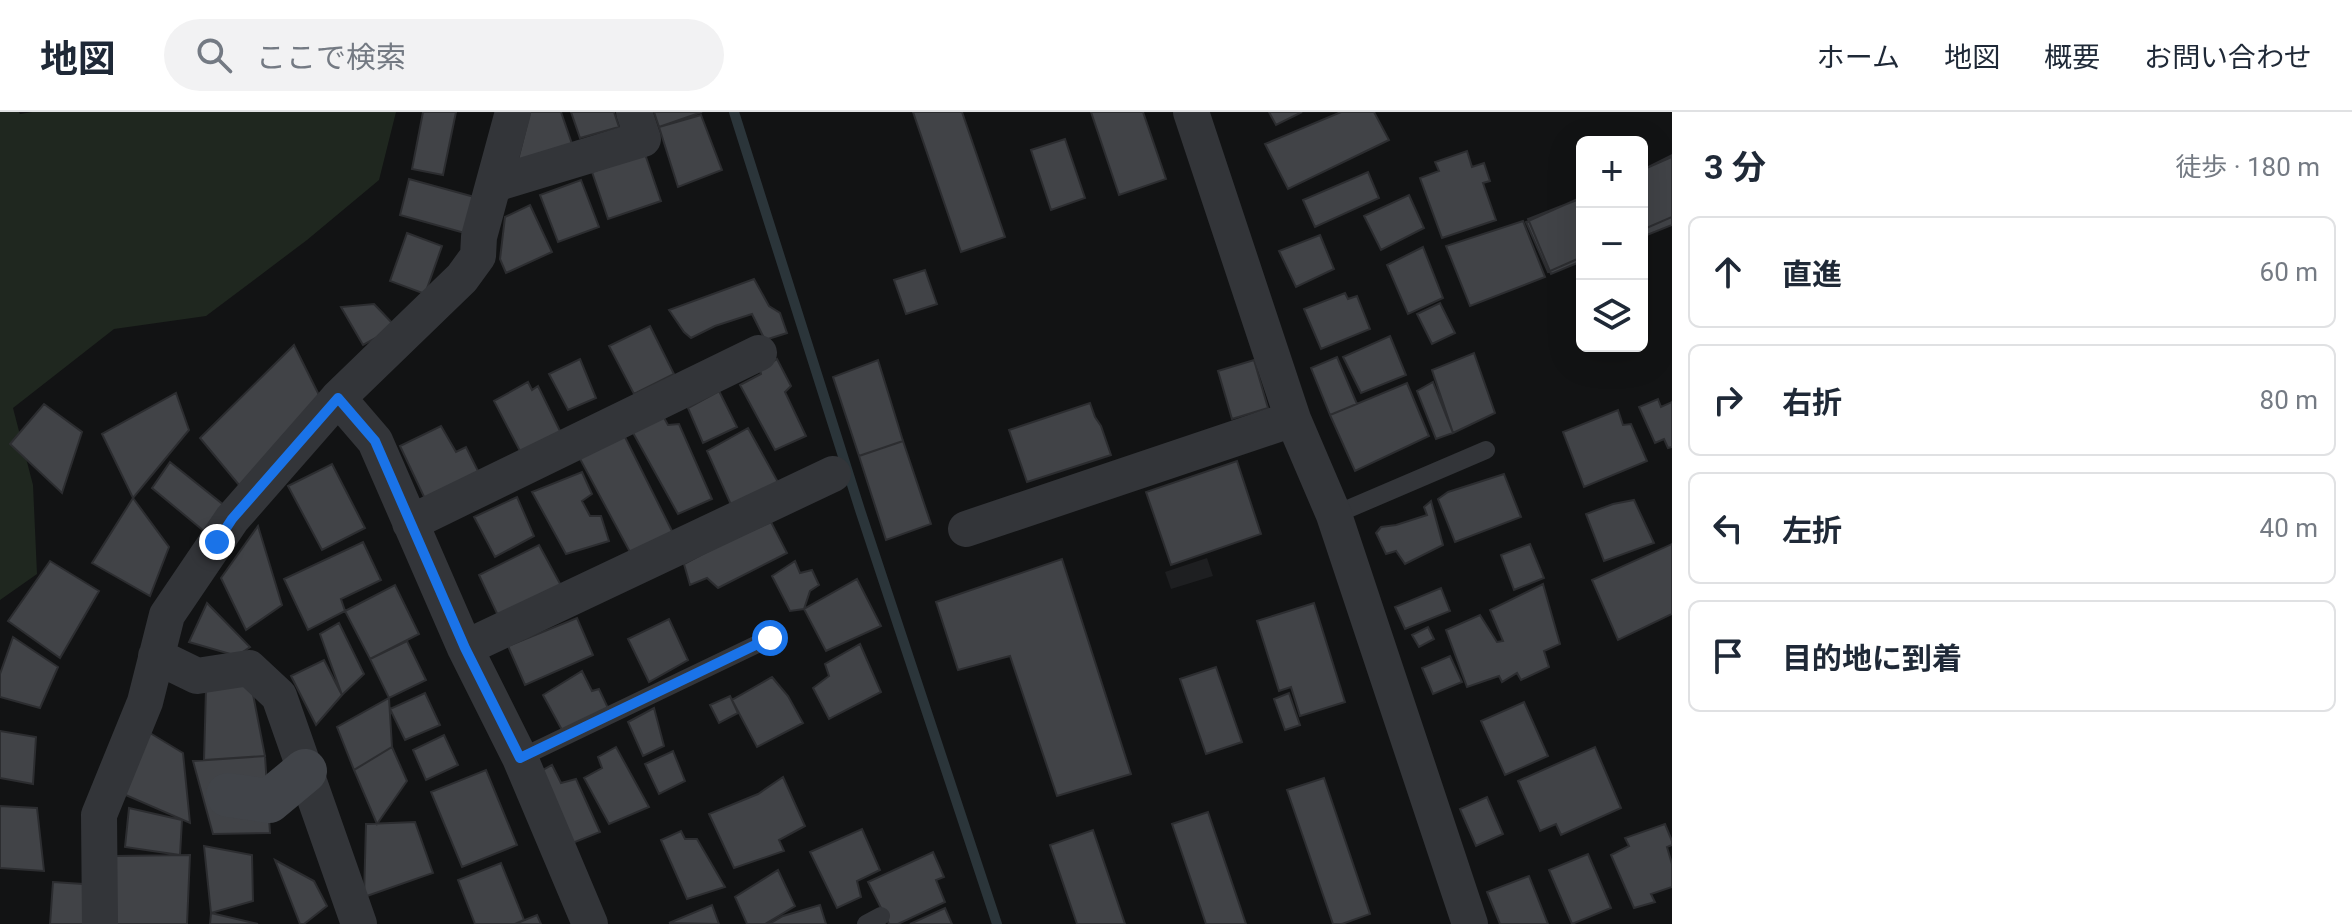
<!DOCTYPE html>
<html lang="ja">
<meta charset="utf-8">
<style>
:root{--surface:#fff;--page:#f2f2f3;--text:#1f2937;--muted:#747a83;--line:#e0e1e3}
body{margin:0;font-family:Roboto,"Noto Sans JP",sans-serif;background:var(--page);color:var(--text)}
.controls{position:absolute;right:24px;top:24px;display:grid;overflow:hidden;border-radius:12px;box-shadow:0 8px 32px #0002}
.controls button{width:72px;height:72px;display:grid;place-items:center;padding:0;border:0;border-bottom:2px solid var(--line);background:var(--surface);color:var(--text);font:40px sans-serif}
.stop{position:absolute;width:24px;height:24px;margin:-18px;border:6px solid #1a73e8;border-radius:50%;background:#fff}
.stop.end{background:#1a73e8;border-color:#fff;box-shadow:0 2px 8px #0008}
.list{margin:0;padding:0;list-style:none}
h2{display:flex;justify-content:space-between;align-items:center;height:104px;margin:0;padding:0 32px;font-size:34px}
h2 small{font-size:26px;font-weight:400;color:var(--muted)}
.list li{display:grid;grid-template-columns:52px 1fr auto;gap:24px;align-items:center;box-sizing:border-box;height:112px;margin:0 16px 16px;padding:0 16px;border:2px solid var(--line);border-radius:12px}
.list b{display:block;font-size:30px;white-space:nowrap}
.list em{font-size:26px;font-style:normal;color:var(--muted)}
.icon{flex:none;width:44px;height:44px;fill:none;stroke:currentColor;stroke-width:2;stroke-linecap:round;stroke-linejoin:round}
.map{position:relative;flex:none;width:1672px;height:812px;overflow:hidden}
header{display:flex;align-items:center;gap:48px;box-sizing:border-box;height:112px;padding:0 40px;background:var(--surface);border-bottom:2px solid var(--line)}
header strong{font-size:38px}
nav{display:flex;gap:44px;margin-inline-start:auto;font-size:28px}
.search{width:560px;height:72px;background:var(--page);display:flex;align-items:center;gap:20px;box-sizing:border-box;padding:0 28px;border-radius:44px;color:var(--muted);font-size:30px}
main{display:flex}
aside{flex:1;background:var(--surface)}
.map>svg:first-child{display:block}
.built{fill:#1e1f21}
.green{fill:#1f271f}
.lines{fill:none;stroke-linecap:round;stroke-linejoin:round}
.stream{stroke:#2b353a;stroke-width:10}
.building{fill:#414347;stroke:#2c2d30;stroke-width:2}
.lane{stroke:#333539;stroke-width:18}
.street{stroke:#333539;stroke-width:36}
.secondary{stroke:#414449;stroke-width:44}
.route{stroke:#1a73e8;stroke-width:10}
</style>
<header>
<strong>地図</strong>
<div class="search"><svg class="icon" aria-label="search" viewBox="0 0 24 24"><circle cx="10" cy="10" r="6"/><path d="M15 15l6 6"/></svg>ここで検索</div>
<nav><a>ホーム</a><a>地図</a><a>概要</a><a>お問い合わせ</a></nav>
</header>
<main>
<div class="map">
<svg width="1672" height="812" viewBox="0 0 1672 812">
<rect width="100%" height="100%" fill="#121314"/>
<path class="built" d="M1207,446L1213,464L1171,477L1165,460Z"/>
<path class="green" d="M0,0H19L20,2L32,0H396L379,68L307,128L206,204L114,217L13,296L33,373L37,462L0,488Z"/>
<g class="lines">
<path class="stream" d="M734,0L860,398L997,812"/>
</g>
<path class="building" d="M423,0H456L443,63L412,57Z
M530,0H561L572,32L517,52Z
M571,0H614L619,15L580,26Z
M654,0H702L659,15Z
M913,0H962L1005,125L961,140Z
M1091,0H1143L1166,67L1119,83Z
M1269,0H1302L1276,13Z
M1341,0H1374L1389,28L1288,77L1265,32Z
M701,3L722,58L678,75L659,15Z
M1065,27L1085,86L1051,98L1031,38Z
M1467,39L1472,55L1484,51L1490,69L1483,71L1496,108L1442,126L1420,66L1439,59L1435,50Z
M645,42L661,89L608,107L592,60Z
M1672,43V113L1642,125V58Z
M1672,45V105L1642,118V58Z
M1368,60L1379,86L1315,115L1303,88Z
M409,67L489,89L479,125L400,103Z
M581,68L599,115L558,130L540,83Z
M1409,83L1424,116L1381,138L1364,104Z
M1582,85V145L1548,160L1526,110Z
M1582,86V149L1551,162L1528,107Z
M530,93L552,140L506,161L500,147L505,105Z
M1523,109L1545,165L1470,194L1446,134Z
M407,121L442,134L425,182L390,169Z
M1320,123L1334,157L1296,175L1279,139Z
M1423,135L1443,186L1408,202L1387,153Z
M925,158L937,192L906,202L894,168Z
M754,167L769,194L780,201L787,221L765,228L752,202L715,214L691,226L684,220L669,198Z
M1345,181L1348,187L1357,184L1370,217L1321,237L1304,197Z
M1440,191L1455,221L1432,232L1417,202Z
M374,192L396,215L363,233L341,195Z
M650,214L674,262L634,282L609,234Z
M1390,224L1406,263L1361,281L1343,245Z
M294,233L327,299L244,379L200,326Z
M1474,241L1495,301L1453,321L1432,258Z
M1337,245L1357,292L1330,303L1311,256Z
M580,247L596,286L568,298L549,262Z
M777,247L791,274L785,280L806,324L775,338L740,273L761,262L760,258Z
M878,248L903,329L859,344L833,265Z
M1254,248L1268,296L1232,307L1218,259Z
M528,270L532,278L538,274L562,323L521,341L494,289Z
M1433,270L1453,321L1436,327L1417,279Z
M1407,271L1429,324L1355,359L1330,303Z
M719,279L737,315L703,331L688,296Z
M176,281L189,318L133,386L102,322Z
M1658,287L1661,295L1672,290V335L1668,336L1664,327L1655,331L1639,295Z
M1090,291L1095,305L1101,314L1111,343L1027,370L1009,318Z
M44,292L82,320L62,381L10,332Z
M1618,298L1623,313L1631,312L1647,349L1584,375L1563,320Z
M663,304L668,313L679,312L712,387L678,402L632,319Z
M441,314L456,340L466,335L479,361L426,389L400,334Z
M748,316L779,372L732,395L707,339Z
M623,321L673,421L631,442L579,345Z
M903,329L931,412L886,428L859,344Z
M1237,349L1261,422L1171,453L1146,380Z
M170,350L225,394L217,430L152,376Z
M332,352L365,416L322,438L288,374Z
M582,360L592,382L582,389L590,404H601L609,429L566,442L532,380Z
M1504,362L1521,405L1455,430L1438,387L1448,380Z
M517,385L534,424L495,445L474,405Z
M133,386L169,435L150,484L92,451Z
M1634,388L1654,431L1604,449L1586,402L1613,392Z
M1431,389L1443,433L1405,452L1396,439L1386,442L1376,421L1381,415L1396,413L1427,403L1424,395Z
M771,410L787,441L718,476L707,466L690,473L684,452L721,432Z
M258,414L282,493L246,518L221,466Z
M363,430L381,468L341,487L345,499L308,518L284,467Z
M1530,432L1544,466L1514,478L1501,443Z
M1672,432V502L1618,528L1592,468Z
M539,433L564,479L501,510L479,463Z
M1062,447L1131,662L1057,684L1010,544L958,558L936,490Z
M50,449L99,479L60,546L8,509Z
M795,449L800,461L812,458L819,473L810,479L804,497L790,499L772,464Z
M857,467L881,514L826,539L804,497Z
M1543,472L1560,532L1544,539L1549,555L1521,568L1517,561L1502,570L1499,564L1467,575L1446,518L1480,503L1497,530L1503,529L1490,498Z
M395,473L419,522L370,547L345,499Z
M1441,476L1450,499L1405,517L1395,495Z
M207,491L250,535L237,544L189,530Z
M1314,491L1345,590L1300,604L1291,575L1279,579L1257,509Z
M577,506L593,543L525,573L508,534Z
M669,507L688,548L649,570L628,527Z
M339,511L364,562L342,583L320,522Z
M1428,515L1434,527L1419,535L1412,523Z
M13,525L58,555L40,596L0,585V562Z
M407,529L426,568L389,586L370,547Z
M860,532L881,580L829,607L813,576L829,564L825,552Z
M1450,544L1462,570L1433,582L1422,556Z
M324,548L342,583L316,613L291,564Z
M1216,555L1242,630L1206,642L1180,567Z
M582,559L592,579L599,577L608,596L562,618L543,583Z
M772,565L788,584L803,611L757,635L732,588Z
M251,572L265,644L204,648L206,577Z
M425,581L440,613L405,628L390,597Z
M1289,581L1300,613L1285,618L1274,587Z
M730,584L738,601L719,611L710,593Z
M389,586L392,635L354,658L337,615Z
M1524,590L1548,644L1505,663L1481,609Z
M654,596L664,634L643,644L628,610Z
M0,619L36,625L33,672L0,666Z
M150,621L183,641L190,711L121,681Z
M444,623L458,653L426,668L413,638Z
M392,635L407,669L377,712L354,658Z
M616,635L649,695L609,712L584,666L602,656L598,645Z
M1595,635L1621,696L1561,723L1556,712L1540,719L1518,669Z
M673,639L685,669L659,682L645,652Z
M265,644L270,721L213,722L193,649Z
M552,653L561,671L576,667L600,720L565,734L534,663Z
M486,658L517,733L462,755L431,680Z
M783,665L805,714L779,728L784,739L734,756L709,702L758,682Z
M1324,666L1370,802L1342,812H1333L1287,678Z
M1487,685L1503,722L1476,734L1460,697Z
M0,694L37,696L44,759L0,756Z
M129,696L182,708L180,743L125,735Z
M1208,700L1246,812H1206L1172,712Z
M415,710L433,761L364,785L366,712Z
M1665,712L1672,729V733L1667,735L1672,752V775L1651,782L1655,790L1634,796L1611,743L1629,734L1625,726Z
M862,717L880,758L857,769L861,785L837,796L810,740Z
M1093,718L1125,812H1077L1050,733Z
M681,719L685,727H697L725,775L687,787L661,728Z
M204,734L252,743L253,789L211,801Z
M933,740L944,765L936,768L945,790L898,812H889L868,770Z
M1588,742L1611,796L1572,812L1549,758Z
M190,743L187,812H115L114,744Z
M275,748L314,769L327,794L304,812H300Z
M501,751L524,808L515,812H475L458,768Z
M778,758L795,794L765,812H747L735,785Z
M1529,764L1548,812H1500L1487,780Z
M53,770L83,772V812H50Z
M712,793L719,812L669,811Z
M820,793L826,812H769L783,804Z
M945,796L952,812H910Z
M211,801L258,812H210Z
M537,803L541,812H515Z"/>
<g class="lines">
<path class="lane" d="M1334,403L1486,338
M520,646L770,526
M866,812L881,804"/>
<path class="street" d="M1191,0L1293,307L1334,403L1470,812
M495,72L643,27L634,0
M338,286L375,329L465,536L520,646L590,812
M410,411L759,241
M966,417L1293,307
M465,536L833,362
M156,544L197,564L249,556L279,584L359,812
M100,812L99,703L145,590L167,503L232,407L338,286L462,166L478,144L479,125L513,0"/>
<path class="secondary" d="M228,683L269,689L305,659"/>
</g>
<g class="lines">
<path class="route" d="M217,430L232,407L338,286L375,329L465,536L520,646L770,526"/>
</g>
</svg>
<div class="controls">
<button>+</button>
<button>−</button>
<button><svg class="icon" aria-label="layers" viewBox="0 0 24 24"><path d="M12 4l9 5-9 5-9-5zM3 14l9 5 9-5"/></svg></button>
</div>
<div class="stop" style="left:770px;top:526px"></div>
<div class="stop end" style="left:217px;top:430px"></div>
</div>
<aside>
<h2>3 分<small>徒歩 · 180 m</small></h2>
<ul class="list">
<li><svg class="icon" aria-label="ahead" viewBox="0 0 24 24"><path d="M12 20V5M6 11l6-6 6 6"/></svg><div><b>直進</b></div><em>60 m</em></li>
<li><svg class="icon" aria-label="right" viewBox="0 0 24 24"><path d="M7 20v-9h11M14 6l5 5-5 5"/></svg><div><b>右折</b></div><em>80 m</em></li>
<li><svg class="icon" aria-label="left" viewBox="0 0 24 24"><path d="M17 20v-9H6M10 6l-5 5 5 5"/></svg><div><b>左折</b></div><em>40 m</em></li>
<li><svg class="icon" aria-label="arrive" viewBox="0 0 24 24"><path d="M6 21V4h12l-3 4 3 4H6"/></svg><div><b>目的地に到着</b></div></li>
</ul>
</aside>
</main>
